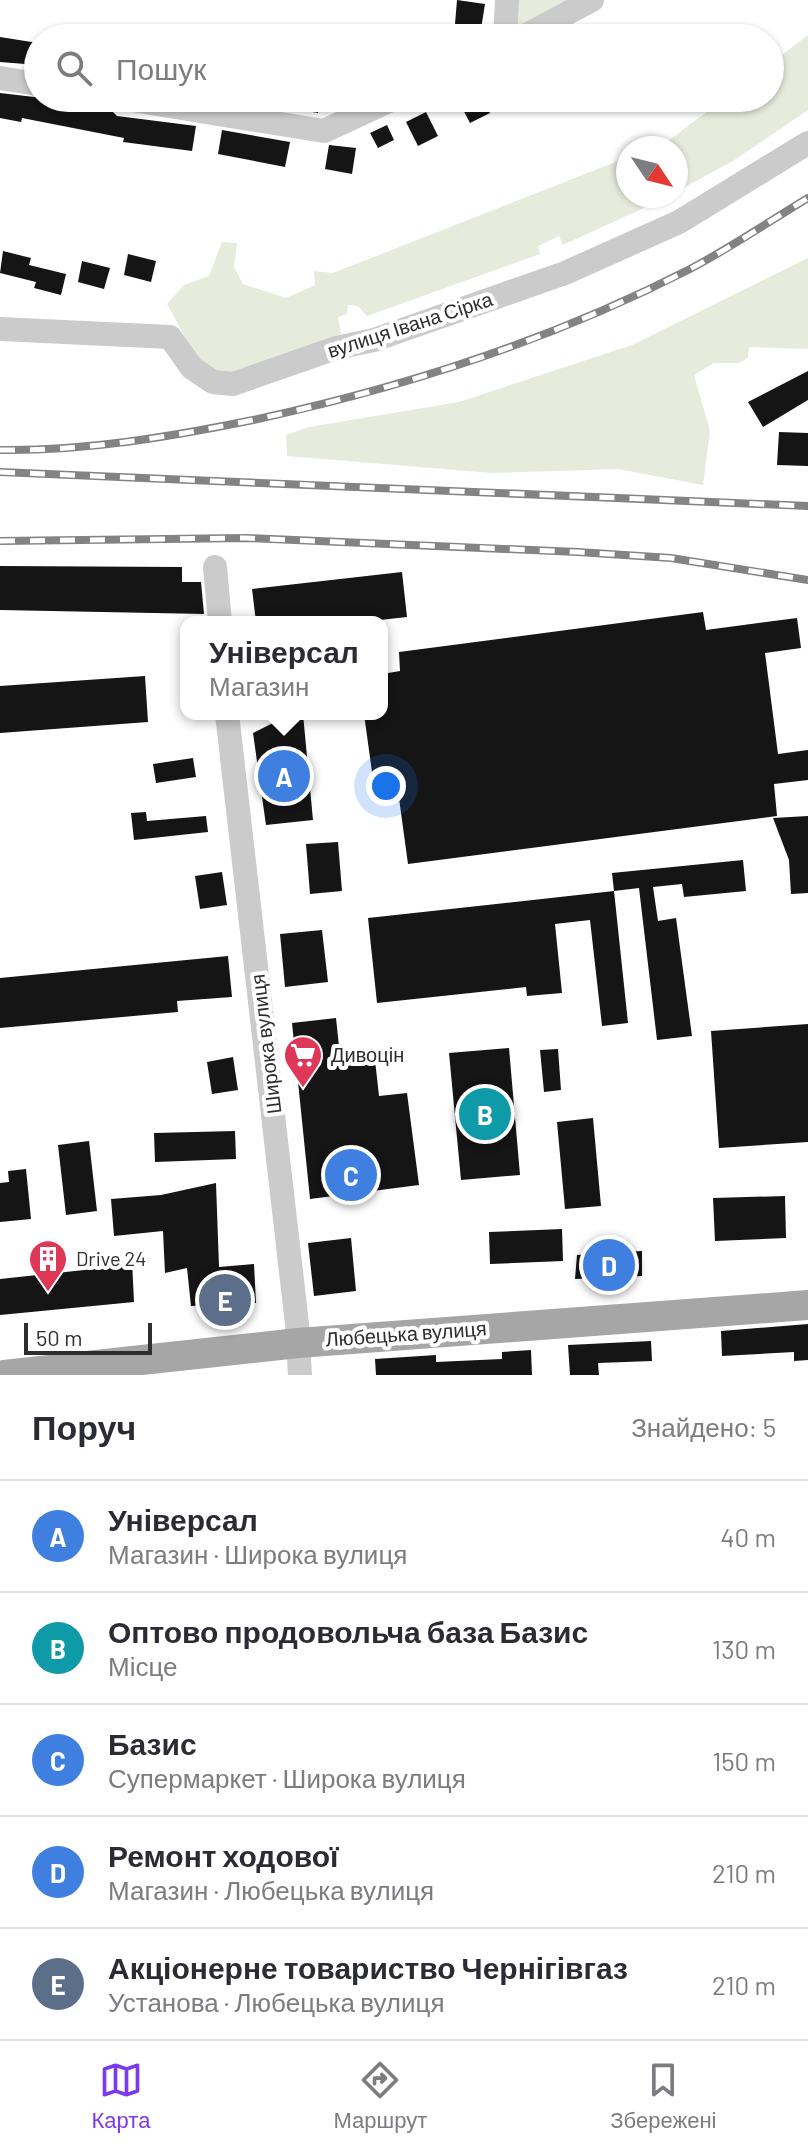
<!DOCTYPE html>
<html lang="uk">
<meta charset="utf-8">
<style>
:root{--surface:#fff;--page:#f7f7f7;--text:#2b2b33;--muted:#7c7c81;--line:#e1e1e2;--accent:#7c3aed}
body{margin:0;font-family:Barlow,sans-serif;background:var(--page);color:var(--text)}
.compass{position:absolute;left:616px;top:136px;width:72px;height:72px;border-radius:50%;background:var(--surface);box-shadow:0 2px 6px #0004;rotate:125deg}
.scale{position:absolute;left:24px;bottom:20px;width:128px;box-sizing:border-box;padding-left:8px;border:4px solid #2e2e2e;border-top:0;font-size:22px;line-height:28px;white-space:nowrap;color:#2e2e2e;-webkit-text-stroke:6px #fff;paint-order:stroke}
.you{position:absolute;left:386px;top:786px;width:28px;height:28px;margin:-20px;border:6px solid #fff;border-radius:50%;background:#1a73e8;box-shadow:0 0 0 12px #1a73e833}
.badge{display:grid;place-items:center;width:52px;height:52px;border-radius:50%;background:var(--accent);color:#fff;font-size:26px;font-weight:700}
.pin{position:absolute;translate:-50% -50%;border:4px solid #fff;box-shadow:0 2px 8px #0006}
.popup{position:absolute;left:180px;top:616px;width:208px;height:104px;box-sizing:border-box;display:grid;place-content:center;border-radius:16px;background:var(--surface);filter:drop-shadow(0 2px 6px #0005);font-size:26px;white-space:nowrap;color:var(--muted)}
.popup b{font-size:30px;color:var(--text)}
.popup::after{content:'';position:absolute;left:50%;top:100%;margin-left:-16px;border:16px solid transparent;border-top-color:var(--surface)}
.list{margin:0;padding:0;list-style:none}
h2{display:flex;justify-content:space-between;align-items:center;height:104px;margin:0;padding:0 32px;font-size:34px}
h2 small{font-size:26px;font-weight:400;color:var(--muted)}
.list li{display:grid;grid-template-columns:52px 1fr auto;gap:24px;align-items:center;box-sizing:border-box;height:112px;padding:0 32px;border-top:2px solid var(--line)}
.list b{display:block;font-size:30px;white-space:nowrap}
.list p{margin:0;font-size:26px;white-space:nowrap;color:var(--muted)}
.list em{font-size:26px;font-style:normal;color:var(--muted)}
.icon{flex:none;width:44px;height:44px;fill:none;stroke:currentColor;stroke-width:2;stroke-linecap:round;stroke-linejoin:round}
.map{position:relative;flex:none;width:808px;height:1375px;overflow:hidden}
.search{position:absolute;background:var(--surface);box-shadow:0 2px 6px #0004;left:24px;right:24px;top:24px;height:88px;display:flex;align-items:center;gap:20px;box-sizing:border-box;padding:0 28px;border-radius:44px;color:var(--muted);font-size:30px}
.sheet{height:664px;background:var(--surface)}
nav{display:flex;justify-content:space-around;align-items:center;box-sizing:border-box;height:112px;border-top:2px solid var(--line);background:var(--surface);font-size:22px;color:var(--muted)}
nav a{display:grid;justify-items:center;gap:4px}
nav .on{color:var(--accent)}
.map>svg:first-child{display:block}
.green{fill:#e6ebdc}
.building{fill:#151515}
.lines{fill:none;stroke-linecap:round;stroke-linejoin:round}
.minor{stroke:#cbcbcb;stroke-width:24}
.major{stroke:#a6a6a6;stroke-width:30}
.rail-casing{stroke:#838383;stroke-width:8}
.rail{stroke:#fff;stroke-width:5;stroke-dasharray:15;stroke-linecap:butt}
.labels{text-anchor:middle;stroke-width:8;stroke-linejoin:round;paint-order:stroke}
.street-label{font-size:20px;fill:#2e2e2e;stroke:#fff}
.poi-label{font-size:20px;fill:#2e2e2e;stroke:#fff;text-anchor:start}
</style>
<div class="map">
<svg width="808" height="1375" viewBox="0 0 808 1375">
<rect width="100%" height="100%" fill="#fff"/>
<path class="green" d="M512,0H582L513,35Z
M808,35V110L733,161L676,192V148H652L668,141L725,98H770V64Z
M628,157V196H670L563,245L559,236L538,246L540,254L367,316L358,306L348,305L347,314L338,317L341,334L223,375L200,364L167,304L184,285L209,276L222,242L237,243L234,267L243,284L286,298L315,285L314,271L333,273Z
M808,258V349L749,347L748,358L739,363H714L694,375L710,431L703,485L618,469L492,473L287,456L286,435L309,427L459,402L632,345Z"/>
<path class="building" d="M457,0L485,4L481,29L455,24Z
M0,37L38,43V65L0,62Z
M0,93L77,102L111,110L117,116L196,126L192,151L123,142L124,138L22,118L21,122L0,118Z
M274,98H321L318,113L273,105Z
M457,98H483L490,113L470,123Z
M426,112L438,136L418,146L406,122Z
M387,125L394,140L378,148L370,133Z
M222,130L290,142L285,167L218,154Z
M329,145L356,148L352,174L325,169Z
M3,251L31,258L29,265L66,274L61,295L34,288L36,282L0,273Z
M128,254L156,261L151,282L124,275Z
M82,261L110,268L104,289L78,282Z
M808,371V400L763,427L748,402Z
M779,432L808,433V466L777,465Z
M0,566L182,567V582H201L204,614L0,610Z
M402,572L407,617L362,622H256L252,589Z
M703,612L706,630L797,618L801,648L765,653L778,754L808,750V780L774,784L777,816L408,864L395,769L372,772L364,714H382V674L400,671L399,652Z
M145,676L148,722L0,733V686Z
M291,714H303L313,820L266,825L253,733Z
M193,758L196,777L156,783L153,764Z
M146,812L147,821L206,816L208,832L134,840L131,813Z
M808,816V893L791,894L789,860L773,818Z
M338,842L342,891L310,894L306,844Z
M743,860L746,891L684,897L682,884L653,887L658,921L676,918L692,1036L657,1040L639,888L614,891L612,873Z
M222,872L227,905L200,909L195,876Z
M614,891L628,1023L602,1026L590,920L555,924L562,993L527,996L526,987L377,1003L368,918Z
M322,930L328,982L285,987L280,934Z
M228,956L232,997L177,1001L178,1012L0,1028V978Z
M336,1018L341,1065L375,1060L379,1096L407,1093L419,1185L310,1199L292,1023Z
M808,1024V1142L719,1148L711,1031Z
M509,1048L520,1175L461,1180L449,1053Z
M558,1049L561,1090L544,1092L540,1050Z
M233,1057L238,1090L212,1094L207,1062Z
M593,1118L601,1206L565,1209L557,1122Z
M235,1131L236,1159L155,1162L154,1133Z
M89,1141L97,1211L66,1215L58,1145Z
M26,1169L31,1219L0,1222V1183L9,1182L8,1171Z
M216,1183L219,1267L254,1264L256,1303L191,1306L187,1268L165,1273L163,1231L114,1236L111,1199L161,1195Z
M785,1196L786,1238L715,1241L713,1198Z
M562,1229L563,1261L490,1264L489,1232Z
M351,1238L356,1291L314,1296L308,1243Z
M642,1251V1276L575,1279L577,1255Z
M132,1261L134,1302L0,1315V1279L103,1268L102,1263Z
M808,1324V1360L794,1361V1352L722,1356L721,1331Z
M651,1341L652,1361L598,1363L599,1375H570L568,1345Z
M531,1350L532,1375H376L375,1359L436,1355V1362L502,1359V1352Z"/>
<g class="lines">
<path class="minor" d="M505,38L507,0
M521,38L592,0
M0,78L38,84
M120,98L324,131L395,98
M0,329L170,337L192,368L213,382L233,384L336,348L374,340L565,273L679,222L808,143
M215,567L220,622
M227,714L297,1324L300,1375"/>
<path class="major" d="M4,1375L298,1343L808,1305"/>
<defs>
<path id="rail" d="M0,450C86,451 169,437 253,420C403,388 551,340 688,270C729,249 768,222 808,198
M0,472L808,506
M0,541L246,538L578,552L671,558L808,580"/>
</defs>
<use href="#rail" class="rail-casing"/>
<use href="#rail" class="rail"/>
</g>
<defs>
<symbol id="supermarket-pin" viewBox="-11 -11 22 30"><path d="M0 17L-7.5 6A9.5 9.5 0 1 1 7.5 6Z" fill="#de3758" stroke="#fff"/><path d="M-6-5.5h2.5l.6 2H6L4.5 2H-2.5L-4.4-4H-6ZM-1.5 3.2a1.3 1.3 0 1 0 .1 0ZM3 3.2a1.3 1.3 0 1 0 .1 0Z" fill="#fff"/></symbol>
<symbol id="building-pin" viewBox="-11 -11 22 30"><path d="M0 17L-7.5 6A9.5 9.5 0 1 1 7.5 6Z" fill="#de3758" stroke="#fff"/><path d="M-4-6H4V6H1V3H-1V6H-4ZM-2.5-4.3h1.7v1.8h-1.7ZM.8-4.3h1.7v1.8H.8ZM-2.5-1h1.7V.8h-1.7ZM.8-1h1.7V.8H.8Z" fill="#fff"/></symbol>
</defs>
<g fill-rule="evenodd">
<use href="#supermarket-pin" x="281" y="1033" width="44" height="60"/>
<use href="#building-pin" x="26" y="1237" width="44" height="60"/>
</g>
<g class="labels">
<g class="street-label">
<text transform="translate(410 325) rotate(-18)" y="7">вулиця Івана Сірка</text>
<text transform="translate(266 1044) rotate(-97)" y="7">Широка вулиця</text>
<text transform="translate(406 1334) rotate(-4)" y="7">Любецька вулиця</text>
</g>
<g class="poi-label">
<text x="331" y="1062">Дивоцін</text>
<text x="76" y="1266">Drive 24</text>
</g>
</g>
</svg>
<svg class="compass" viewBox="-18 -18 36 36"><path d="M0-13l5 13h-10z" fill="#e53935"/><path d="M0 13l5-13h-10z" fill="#7c7c81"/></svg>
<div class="scale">50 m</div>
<div class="you"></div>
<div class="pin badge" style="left:284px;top:776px;background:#3f7fe0">A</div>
<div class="popup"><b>Універсал</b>Магазин</div>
<div class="pin badge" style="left:485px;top:1114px;background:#0f9aa8">B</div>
<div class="pin badge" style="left:351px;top:1175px;background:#3f7fe0">C</div>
<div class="pin badge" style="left:609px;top:1265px;background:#3f7fe0">D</div>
<div class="pin badge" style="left:225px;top:1300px;background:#5c6f8a">E</div>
<div class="search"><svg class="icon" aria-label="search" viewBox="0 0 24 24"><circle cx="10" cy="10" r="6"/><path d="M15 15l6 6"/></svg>Пошук</div>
</div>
<section class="sheet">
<h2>Поруч<small>Знайдено: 5</small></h2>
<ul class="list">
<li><span class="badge" style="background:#3f7fe0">A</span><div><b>Універсал</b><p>Магазин · Широка вулиця</p></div><em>40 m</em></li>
<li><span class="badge" style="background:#0f9aa8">B</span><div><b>Оптово продовольча база Базис</b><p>Місце</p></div><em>130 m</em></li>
<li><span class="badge" style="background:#3f7fe0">C</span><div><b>Базис</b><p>Супермаркет · Широка вулиця</p></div><em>150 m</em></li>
<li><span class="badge" style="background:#3f7fe0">D</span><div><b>Ремонт ходової</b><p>Магазин · Любецька вулиця</p></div><em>210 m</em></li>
<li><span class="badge" style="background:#5c6f8a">E</span><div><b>Акціонерне товариство Чернігівгаз</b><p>Установа · Любецька вулиця</p></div><em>210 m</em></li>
</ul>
</section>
<nav>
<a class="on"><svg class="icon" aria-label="map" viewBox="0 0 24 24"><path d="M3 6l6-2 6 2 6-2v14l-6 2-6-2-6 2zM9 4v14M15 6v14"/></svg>Карта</a>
<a><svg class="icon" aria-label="directions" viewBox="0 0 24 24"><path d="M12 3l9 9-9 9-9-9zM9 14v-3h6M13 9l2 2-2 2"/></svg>Маршрут</a>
<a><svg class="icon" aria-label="saved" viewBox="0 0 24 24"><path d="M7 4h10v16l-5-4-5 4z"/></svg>Збережені</a>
</nav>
